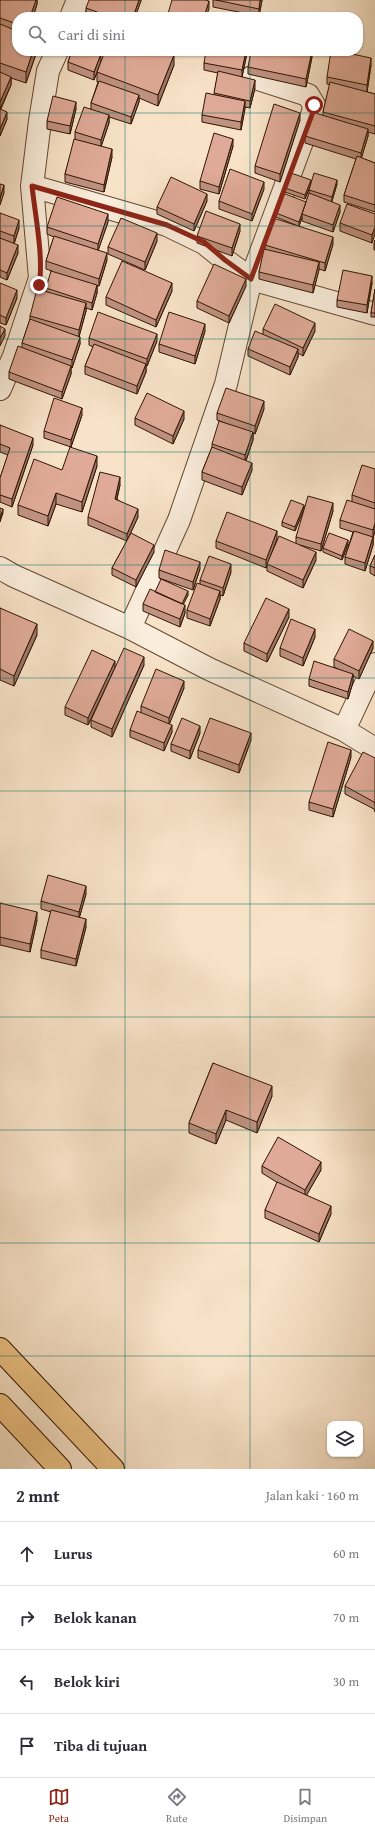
<!DOCTYPE html>
<html lang="id">
<meta charset="utf-8">
<style>
:root{--surface:#fff;--page:#f2f2f3;--text:#2b2b33;--muted:#7c7c81;--line:#e1e1e2;--accent:#8f2418}
body{margin:0;font-family:"Gentium Book Plus",serif;background:var(--page);color:var(--text)}
.controls{position:absolute;right:12px;bottom:12px;display:grid;overflow:hidden;border-radius:8px;box-shadow:0 1px 3px #0004}
.controls button{width:36px;height:36px;display:grid;place-items:center;padding:0;border:0;border-bottom:1px solid var(--line);background:var(--surface);color:var(--text);font:20px sans-serif}
.stop{position:absolute;width:12px;height:12px;margin:-9px;border:3px solid #8f2418;border-radius:50%;background:#fff}
.stop.end{background:#8f2418;border-color:#fff;box-shadow:0 1px 4px #0008}
.list{margin:0;padding:0;list-style:none}
h2{display:flex;justify-content:space-between;align-items:center;height:52px;margin:0;padding:0 16px;font-size:17px}
h2 small{font-size:13px;font-weight:400;color:var(--muted)}
.list li{display:grid;grid-template-columns:26px 1fr auto;gap:12px;align-items:center;box-sizing:border-box;height:64px;padding:0 16px;border-top:1px solid var(--line)}
.list b{display:block;font-size:15px;white-space:nowrap}
.list em{font-size:13px;font-style:normal;color:var(--muted)}
.icon{flex:none;width:22px;height:22px;fill:none;stroke:currentColor;stroke-width:2;stroke-linecap:round;stroke-linejoin:round}
.map{position:relative;flex:none;width:375px;height:1469px;overflow:hidden}
.search{position:absolute;background:var(--surface);box-shadow:0 1px 3px #0004;left:12px;right:12px;top:12px;height:44px;display:flex;align-items:center;gap:10px;box-sizing:border-box;padding:0 14px;border-radius:16px;color:var(--muted);font-size:15px}
.sheet{height:308px;background:var(--surface)}
nav{display:flex;justify-content:space-around;align-items:center;box-sizing:border-box;height:56px;border-top:1px solid var(--line);background:var(--surface);font-size:11px;color:var(--muted)}
nav a{display:grid;justify-items:center;gap:2px}
nav .on{color:var(--accent)}
.map>svg:first-child{display:block}
.lines{fill:none;stroke-linecap:round;stroke-linejoin:round}
.street-casing{stroke:#634834;stroke-width:24}
.highway-casing{stroke:#311502;stroke-width:24}
.street{stroke:#faeddb;stroke-width:22}
.highway{stroke:#ecc284;stroke-width:22}
.wall{fill:#c09282;stroke:#311502}
.shaded-wall{fill:#9c776a;stroke:#311502}
.building{fill:#dfaa97;stroke:#311502}
.route{stroke:#8f2418;stroke-width:5}
.grid{fill:none;stroke:#0f766e;stroke-width:1;stroke-opacity:0.55}
</style>
<div class="map">
<svg width="375" height="1469" viewBox="0 0 375 1469">
<rect width="100%" height="100%" fill="#f8e3c8"/>
<filter id="stains"><feTurbulence type="fractalNoise" baseFrequency=".005" numOctaves="4"/><feColorMatrix values="0 0 0 0 .2 0 0 0 0 .09 0 0 0 0 .02 0 0 0 .5 -.17"/></filter>
<radialGradient id="worn" r=".72"><stop offset=".6" stop-color="#630" stop-opacity="0"/><stop offset="1" stop-color="#630" stop-opacity=".3"/></radialGradient>
<g class="lines">
<defs>
<path id="street" d="M71,17L78,0
M32,186L167,225L204,243L225,260L251,279L313,112L314,105L308,95L252,77
M0,389L14,356L40,278L32,186L40,121L48,71L57,51
M0,568L14,576L130,628L209,669L344,730L375,749
M130,628L179,520L226,384L251,279L375,314
M344,730L375,664"/>
<path id="highway" d="M0,1349L113,1469
M0,1405L60,1469"/>
</defs>
<use href="#street" class="street-casing"/>
<use href="#highway" class="highway-casing"/>
<use href="#street" class="street"/>
<use href="#highway" class="highway"/>
</g>
<path class="wall" d="M0,0H37V4L33,17H17V51H37L26,83L11,78V85L1,109L7,119L0,136Z
M141,0L135,17H91L86,15V8Z
M213,0H262L259,16L213,7Z
M72,51H97L96,52L101,61L174,65L158,106L139,98V102L131,124L109,117V123L101,146L112,157L104,192L65,182V174L75,139V132L91,109V103L98,82H97V72L94,80L68,70V62Z
M186,51H197L196,54Z
M246,51H247V53L242,77L255,88L250,108L245,107L241,130L202,122V115L214,95L218,73L204,70V63Z
M312,57L306,87L248,74V67Z
M371,65L367,92L375,94V134L368,132V136L361,158L375,163V212L344,202V195L356,159L305,143V136L323,115V112L330,85L327,84V77Z
M76,109L70,134L47,129V121Z
M300,120L280,182L255,173V166Z
M233,146L219,194L200,189V181Z
M311,184H337L332,201L340,212L333,232L302,221V218L299,226L333,244L325,271L319,269L313,293L259,279V272L265,249V245L298,226L276,217V213L306,202L309,194V190L311,185L305,199L285,192V188Z
M264,189L252,221L219,209V201Z
M207,201L194,231L157,214V207Z
M0,213L19,228L14,244L18,253L7,280L0,277Z
M375,214L372,243L340,231V223Z
M108,222L98,250L107,260L99,286H97V293L92,310L86,308V311L79,336L80,344L72,368L71,367V374L62,399L9,379V372L22,348V343L30,319V316L46,292V288L52,271L46,269V261L54,237L47,234V227Z
M240,231L232,256L197,243V236Z
M375,240V250H374V243Z
M157,241L145,270L108,254V247Z
M0,283L17,298L6,325L0,323Z
M372,283L367,313L337,307V300Z
M246,286L229,323L197,308V301Z
M375,289V317H371V313Z
M172,291L156,327L106,305V297Z
M263,329L315,331L303,356L298,353V357L290,375L248,356V349L263,334Z
M205,331L195,364L159,352V344Z
M89,338L157,341L147,366H146V372L137,394L85,374V366L93,347L89,345Z
M264,409L255,434L253,433V440L246,461L252,470L242,495L202,480V472L212,447V444L230,425L217,420V413Z
M82,415L71,447L44,438V431Z
M135,418L184,419L173,444L135,425Z
M0,425L33,445L12,507L0,502V478L8,455L0,452Z
M97,466L82,512L56,504L48,526L18,515V505L62,470Z
M375,469V531L373,537V545L365,571L345,564V557L353,532L340,528V520L352,501V495Z
M120,485L117,499L138,517L130,534L154,552L136,587L112,575V568L127,541L88,525V517Z
M304,509L295,531L282,526V522Z
M333,511L321,551L300,545L316,560L303,588L267,571V565L266,568L216,548V541L277,539L270,556L296,544V537Z
M348,544L342,560L323,552V548Z
M375,555V576L370,573V566Z
M200,569L193,590L159,578V570Z
M231,572L223,596L220,595V599L210,626L187,618V610L200,584V580Z
M155,592L188,595L183,604L185,613L180,627L143,611V604Z
M0,608L37,635L14,686L0,680Z
M289,617L267,662L244,651V643Z
M315,637L303,666L280,656V648Z
M373,648L359,679L353,676V682L348,699L309,686V679L340,670L334,667V659Z
M144,665L112,737L91,727V720Z
M115,668L88,725L65,715V707Z
M184,688L169,724L172,732L164,751L130,737V730L141,713V706Z
M200,733L190,759L171,751V744Z
M251,740L239,773L198,758V750Z
M351,757L333,817L309,810V802Z
M375,758V812L374,809L345,794V786Z
M86,894L79,918L86,927L76,966L41,958V950L51,912L41,909V901Z
M0,903L37,920L30,952L0,945Z
M213,1063L272,1096L257,1133L226,1120L216,1144L189,1133V1123Z
M262,1166L321,1170L306,1195L331,1214L319,1242L265,1218V1210L278,1183L262,1173Z"/>
<path class="shaded-wall" d="M36,0H37V4L33,17H30Z
M139,0H141V1L135,17H133Z
M260,0H262L259,16V9Z
M209,1V9L206,17H204Z
M33,51H37L26,83V72Z
M246,51H247V53L242,77V70Z
M312,51V57L306,87V79Z
M101,54V62L94,80V72Z
M174,55V65L158,106V95Z
M371,58V65L367,92V85Z
M11,77V85L0,109V102Z
M255,80V88L250,108V101Z
M139,95V102L131,124V117Z
M245,101V109L241,130V122Z
M76,102V109L70,134V126Z
M7,112V119L0,136V129Z
M300,113V120L280,182V174Z
M109,115V123L101,147V140Z
M368,129V136L361,160V153Z
M233,139V146L219,194V187Z
M112,149V157L104,192V185Z
M311,180V184L305,199V195Z
M337,180V184L332,201V197Z
M264,182V189L252,221V214Z
M4,185V193L0,205V198Z
M207,194V201L194,231V224Z
M340,205V212L333,232V225Z
M108,214V222L98,251V244Z
M302,214V218L299,226V222Z
M19,220V228L14,244V236Z
M240,224V231L232,256V248Z
M375,227V234L372,243V235Z
M157,233V241L145,270V262Z
M333,237V244L325,271V263Z
M18,245V253L7,280V273Z
M107,253V260L99,286V279Z
M319,262V270L313,293V285Z
M372,276V283L367,313V305Z
M246,279V286L229,323V316Z
M172,283V291L156,327V320Z
M97,285V293L92,310V303Z
M17,290V298L6,325V318Z
M86,303V311L79,337V330Z
M315,323V331L303,356V348Z
M205,324V331L195,364V356Z
M5,329V336L0,346V338Z
M157,334V341L147,366V359Z
M80,337V344L72,368V360Z
M298,349V357L290,375V367Z
M146,364V372L137,394V386Z
M71,366V374L62,399V392Z
M264,401V409L255,434V426Z
M82,408V415L71,447V440Z
M184,411V419L173,444V436Z
M253,432V440L245,463V455Z
M33,438V445L12,507V499Z
M97,456V466L82,512V502Z
M252,463V470L242,495V487Z
M120,477V485L115,506V499Z
M56,493V504L48,526V516Z
M333,503V511L321,551V544Z
M304,505V509L295,531V527Z
M3,509V513L0,522V518Z
M138,509V517L127,541V534Z
M375,523V531L373,538V530Z
M277,531V539L266,568V560Z
M373,537V545L365,571V563Z
M348,540V544L342,560V556Z
M154,545V552L136,587V580Z
M316,552V560L303,588V580Z
M200,562V569L193,590V582Z
M231,564V572L223,596V588Z
M188,591V595L181,609V605Z
M220,591V599L210,626V619Z
M185,605V613L180,627V619Z
M289,609V617L267,662V654Z
M37,624V635L14,686V676Z
M315,629V637L303,666V658Z
M373,641V648L359,679V671Z
M144,657V665L112,737V729Z
M115,661V668L88,725V718Z
M353,674V682L348,699V692Z
M184,681V688L169,725V718Z
M172,725V732L164,751V743Z
M200,726V733L190,759V751Z
M251,733V740L239,773V765Z
M351,750V757L333,817V809Z
M86,886V894L79,919V912Z
M37,912V920L30,952V944Z
M86,919V927L76,966V959Z
M272,1086V1096L257,1133V1122Z
M226,1110V1120L216,1144V1134Z
M321,1162V1170L305,1198V1190Z
M331,1206V1214L319,1242V1234Z"/>
<path class="building" d="M0,0H36L30,17H17V24L0,18Z
M89,0H139L133,17H111L86,8Z
M172,0H205L209,1L204,17H167Z
M216,0H260L259,9Z
M0,24L17,31V51H33L26,72L0,63Z
M72,51H93L101,54L94,72L68,62Z
M105,51H164L174,55L158,95L97,72Z
M206,51H246L242,70L204,63Z
M251,51H312L306,79L248,67Z
M331,51H338L371,58L367,85L327,77Z
M218,71L255,80L250,101L214,93Z
M0,72L11,77L0,102Z
M99,81L139,95L131,117L91,103Z
M330,82L375,94V126L323,112Z
M206,93L245,101L241,122L202,115Z
M53,96L76,102L70,126L47,121Z
M274,104L300,113L280,174L255,166Z
M84,107L109,115L101,140L75,132Z
M0,109L7,112L0,129Z
M312,112L368,129L361,153L305,136Z
M214,133L233,139L219,187L200,181Z
M74,139L112,149L104,185L65,174Z
M357,156L375,163V205L344,195Z
M230,169L264,182L252,214L219,201Z
M291,173L311,180L305,195L285,188Z
M314,173L337,180L332,197L309,190Z
M171,177L207,194L194,224L157,207Z
M0,184L4,185L0,198Z
M283,193L306,202L299,222L276,213Z
M309,193L340,205L333,225L302,214Z
M57,197L108,214L98,244L47,227Z
M347,204L375,214V227L372,235L340,223Z
M206,211L240,224L232,248L197,236Z
M0,213L19,220L14,236L0,231Z
M121,218L157,233L145,262L108,247Z
M273,218L333,237L325,263L265,245Z
M54,236L107,253L99,279L46,261Z
M0,238L18,245L7,273L0,270Z
M264,249L319,262L313,285L259,272Z
M122,261L172,283L156,320L106,297Z
M214,264L246,279L229,316L197,301Z
M343,270L372,276L367,305L337,300Z
M51,271L97,285L92,303L46,288Z
M0,283L17,290L6,318L0,315Z
M37,289L86,303L79,330L30,316Z
M375,289V313H371Z
M275,304L315,323L303,348L263,329Z
M98,312L157,334L147,359L89,338Z
M169,312L205,324L195,356L159,344Z
M30,319L80,337L72,360L22,343Z
M0,326L5,329L0,338Z
M255,331L298,349L290,367L248,349Z
M94,344L146,364L137,386L85,366Z
M18,346L71,366L62,392L9,372Z
M226,388L264,401L255,426L217,413Z
M147,393L184,411L173,436L135,418Z
M54,398L82,408L71,440L44,431Z
M219,421L253,432L245,455L212,444Z
M0,425L33,438L12,499L0,495V478L10,448L0,444Z
M70,447L97,456L82,502L56,493L48,516L18,505L34,459L62,470Z
M212,447L252,463L242,487L202,472Z
M362,465L375,469V503L352,495Z
M100,472L120,477L115,499L138,509L127,534L88,517Z
M308,496L333,503L321,544L296,537Z
M291,500L304,505L295,527L282,522Z
M347,500L375,509V523L373,530L340,520Z
M0,508L3,509L0,518Z
M227,512L277,531L266,560L216,541Z
M354,531L373,537L365,563L345,557Z
M131,533L154,545L136,580L112,568Z
M329,533L348,540L342,556L323,548Z
M279,536L316,552L303,580L267,564Z
M165,550L200,562L193,582L159,570Z
M375,555V568L370,566Z
M209,556L231,564L223,588L200,580Z
M161,579L188,591L182,604L155,592Z
M197,583L220,591L210,619L187,610Z
M150,589L185,605L180,619L143,604Z
M266,598L289,609L267,654L244,643Z
M0,608L37,624L14,676L0,669Z
M291,619L315,629L303,658L280,648Z
M349,629L373,641L359,671L334,659Z
M124,648L144,657L112,729L91,720Z
M92,650L115,661L88,718L65,707Z
M314,661L353,674L348,692L309,679Z
M156,669L184,681L169,718L141,706Z
M137,711L172,725L164,743L130,730Z
M182,718L200,726L190,751L171,744Z
M210,718L251,733L239,765L198,750Z
M328,742L351,750L333,809L309,802Z
M363,752L375,758V804L374,802L345,786Z
M48,875L86,886L79,912L41,901Z
M0,903L37,912L30,944L0,937Z
M51,910L86,919L76,959L41,950Z
M213,1063L272,1086L257,1122L226,1110L216,1134L189,1123Z
M278,1137L321,1162L305,1190L262,1166Z
M277,1182L331,1206L319,1234L265,1210Z"/>
<g class="lines">
<path class="route" d="M39,285C44,259 35,214 32,186L167,225L204,242L225,260L251,279L313,112L314,105"/>
</g>
<path class="grid" d="M125,0V17M250,0V17M125,51V1469M250,51V1469M0,113H375M0,226H375M0,339H375M0,452H375M0,565H375M0,678H375M0,791H375M0,904H375M0,1017H375M0,1130H375M0,1243H375M0,1356H375"/>
<rect width="100%" height="100%" filter="url(#stains)"/>
<rect width="100%" height="100%" fill="url(#worn)"/>
</svg>
<div class="controls">
<button><svg class="icon" aria-label="layers" viewBox="0 0 24 24"><path d="M12 4l9 5-9 5-9-5zM3 14l9 5 9-5"/></svg></button>
</div>
<div class="stop" style="left:314px;top:105px"></div>
<div class="stop end" style="left:39px;top:285px"></div>
<div class="search"><svg class="icon" aria-label="search" viewBox="0 0 24 24"><circle cx="10" cy="10" r="6"/><path d="M15 15l6 6"/></svg>Cari di sini</div>
</div>
<section class="sheet">
<h2>2 mnt<small>Jalan kaki · 160 m</small></h2>
<ul class="list">
<li><svg class="icon" aria-label="ahead" viewBox="0 0 24 24"><path d="M12 20V5M6 11l6-6 6 6"/></svg><div><b>Lurus</b></div><em>60 m</em></li>
<li><svg class="icon" aria-label="right" viewBox="0 0 24 24"><path d="M7 20v-9h11M14 6l5 5-5 5"/></svg><div><b>Belok kanan</b></div><em>70 m</em></li>
<li><svg class="icon" aria-label="left" viewBox="0 0 24 24"><path d="M17 20v-9H6M10 6l-5 5 5 5"/></svg><div><b>Belok kiri</b></div><em>30 m</em></li>
<li><svg class="icon" aria-label="arrive" viewBox="0 0 24 24"><path d="M6 21V4h12l-3 4 3 4H6"/></svg><div><b>Tiba di tujuan</b></div></li>
</ul>
</section>
<nav>
<a class="on"><svg class="icon" aria-label="map" viewBox="0 0 24 24"><path d="M3 6l6-2 6 2 6-2v14l-6 2-6-2-6 2zM9 4v14M15 6v14"/></svg>Peta</a>
<a><svg class="icon" aria-label="directions" viewBox="0 0 24 24"><path d="M12 3l9 9-9 9-9-9zM9 14v-3h6M13 9l2 2-2 2"/></svg>Rute</a>
<a><svg class="icon" aria-label="saved" viewBox="0 0 24 24"><path d="M7 4h10v16l-5-4-5 4z"/></svg>Disimpan</a>
</nav>
